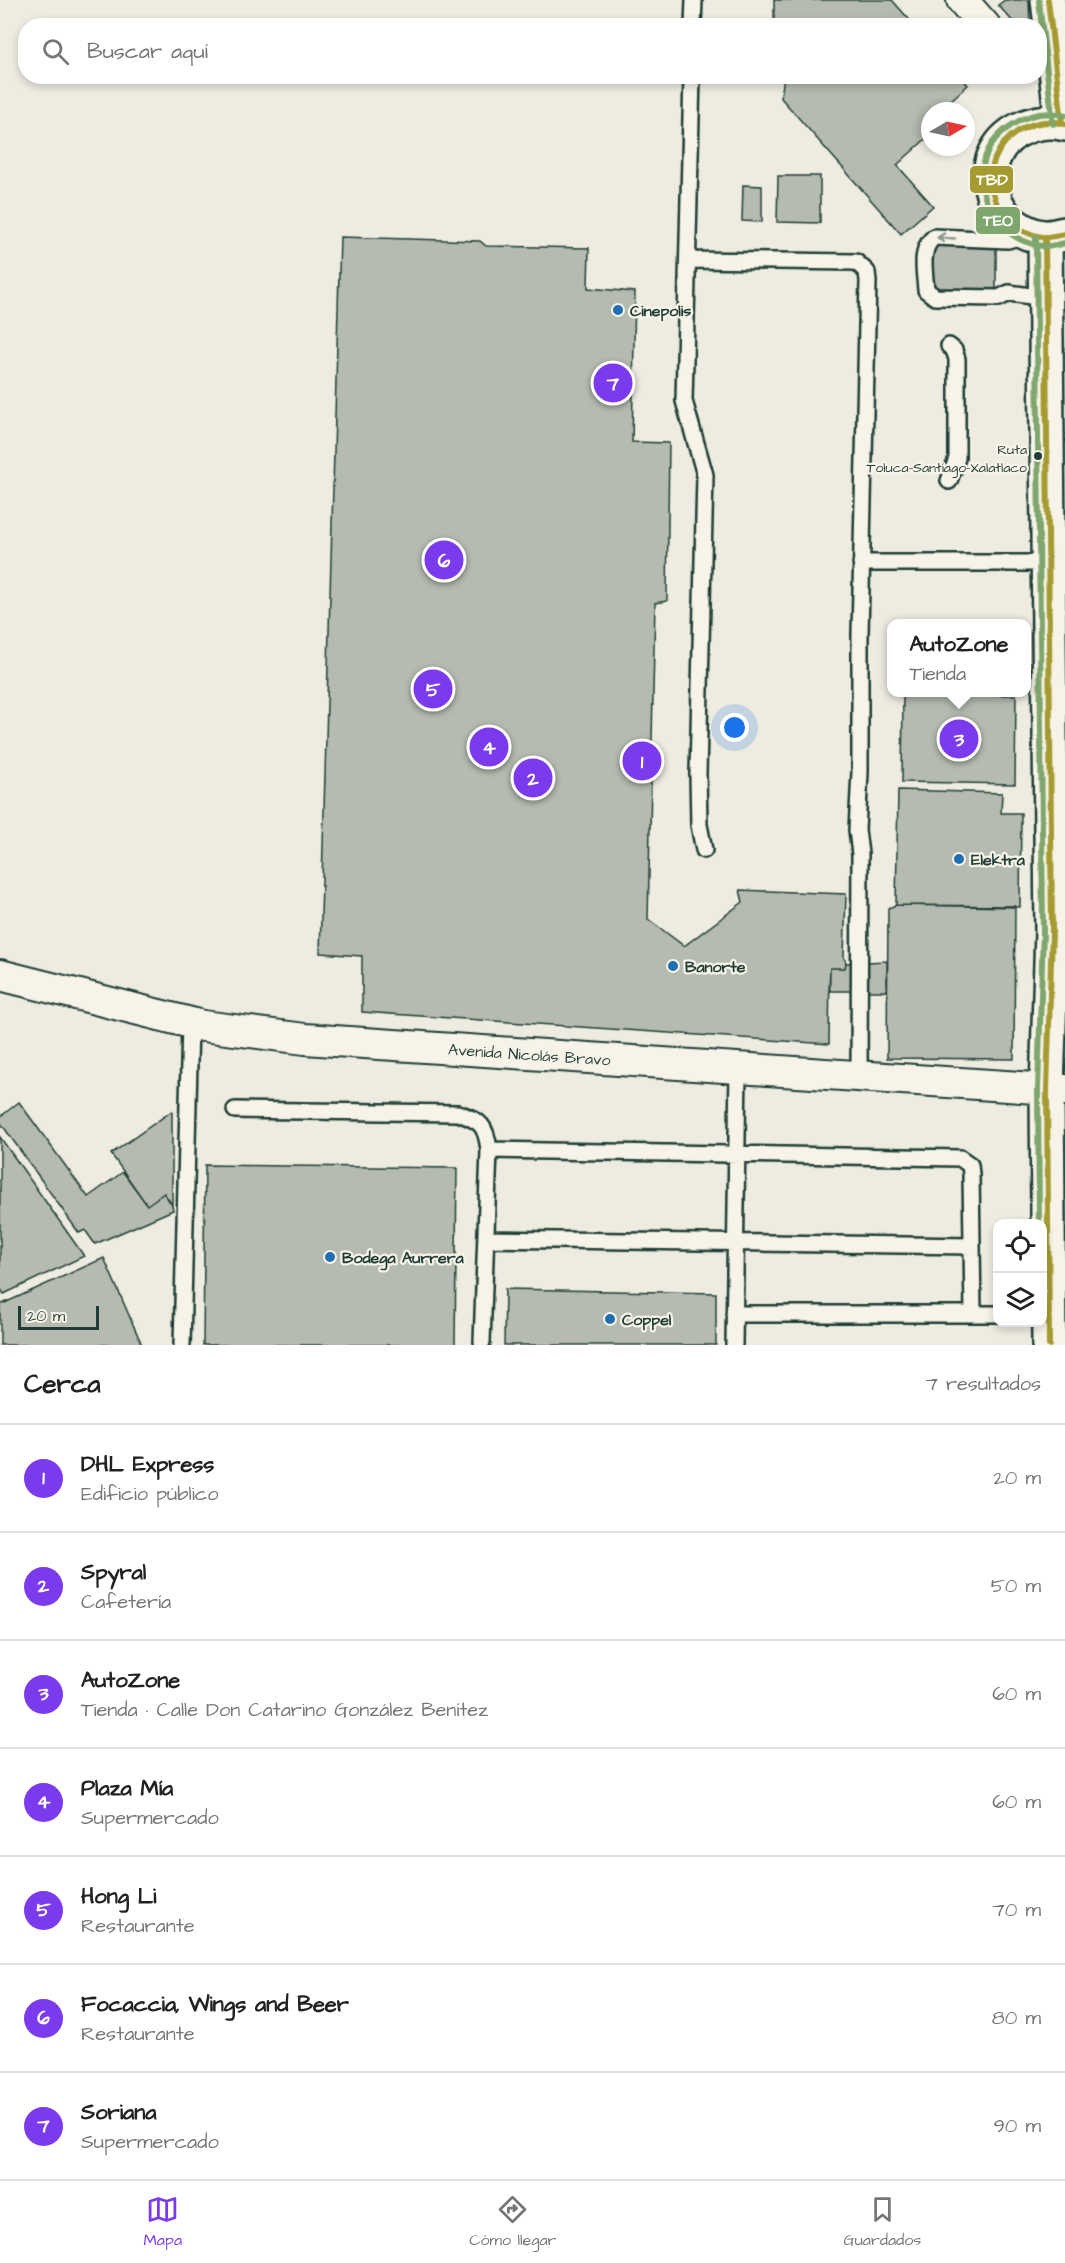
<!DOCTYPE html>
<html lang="es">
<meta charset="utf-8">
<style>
:root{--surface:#fff;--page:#f6f6f6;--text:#222;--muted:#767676;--line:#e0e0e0;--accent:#7c3aed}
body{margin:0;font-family:"Architects Daughter",sans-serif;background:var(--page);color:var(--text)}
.controls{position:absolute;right:18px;bottom:18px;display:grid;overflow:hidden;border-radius:12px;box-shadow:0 3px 9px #0003}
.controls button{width:54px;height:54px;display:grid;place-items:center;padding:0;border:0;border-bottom:2px solid var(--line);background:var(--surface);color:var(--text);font:30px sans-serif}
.compass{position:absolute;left:921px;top:102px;width:54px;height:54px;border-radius:50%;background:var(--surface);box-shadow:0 3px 9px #0003;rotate:81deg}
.scale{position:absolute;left:18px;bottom:15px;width:81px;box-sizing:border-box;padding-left:6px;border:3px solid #1f3d34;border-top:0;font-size:16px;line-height:21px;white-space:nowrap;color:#1f3d34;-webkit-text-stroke:4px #f7f3e8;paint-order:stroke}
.you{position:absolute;left:735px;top:728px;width:21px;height:21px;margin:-15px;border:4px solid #fff;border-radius:50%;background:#1a73e8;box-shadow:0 0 0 9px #1a73e833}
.badge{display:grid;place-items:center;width:39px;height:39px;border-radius:50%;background:var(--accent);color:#fff;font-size:20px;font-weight:700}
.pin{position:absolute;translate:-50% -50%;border:3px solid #fff;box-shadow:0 2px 6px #0006}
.popup{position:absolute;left:887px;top:619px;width:144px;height:78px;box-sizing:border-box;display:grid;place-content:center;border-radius:12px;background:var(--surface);filter:drop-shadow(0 2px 4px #0005);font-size:20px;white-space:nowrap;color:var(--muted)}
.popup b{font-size:22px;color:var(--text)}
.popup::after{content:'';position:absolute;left:50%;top:100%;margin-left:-12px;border:12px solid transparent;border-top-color:var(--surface)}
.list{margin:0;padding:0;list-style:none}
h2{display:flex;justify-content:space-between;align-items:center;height:78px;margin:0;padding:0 24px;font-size:26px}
h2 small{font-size:20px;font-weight:400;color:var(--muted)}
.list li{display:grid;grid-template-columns:39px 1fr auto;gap:18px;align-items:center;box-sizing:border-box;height:108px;padding:0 24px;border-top:2px solid var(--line)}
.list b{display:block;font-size:22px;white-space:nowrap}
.list p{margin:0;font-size:20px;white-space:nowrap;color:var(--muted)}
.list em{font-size:20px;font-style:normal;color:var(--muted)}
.icon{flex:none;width:33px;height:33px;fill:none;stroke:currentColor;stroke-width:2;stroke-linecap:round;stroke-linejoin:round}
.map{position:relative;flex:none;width:1065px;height:1345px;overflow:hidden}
.search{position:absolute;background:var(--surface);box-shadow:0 3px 9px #0003;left:18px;right:18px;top:18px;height:66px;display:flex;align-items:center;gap:15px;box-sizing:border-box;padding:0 21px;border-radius:24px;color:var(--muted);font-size:22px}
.sheet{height:834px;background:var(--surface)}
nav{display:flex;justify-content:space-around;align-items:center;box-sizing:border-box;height:84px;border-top:2px solid var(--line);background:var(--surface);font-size:16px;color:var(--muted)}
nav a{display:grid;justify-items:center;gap:3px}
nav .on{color:var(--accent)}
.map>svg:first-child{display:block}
.building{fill:#b5bbb0;stroke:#1f3d34;stroke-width:1.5}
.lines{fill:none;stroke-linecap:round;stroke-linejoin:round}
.service-casing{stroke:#1f3d34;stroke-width:20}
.minor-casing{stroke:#1f3d34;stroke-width:34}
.secondary-casing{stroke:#1f3d34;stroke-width:38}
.service{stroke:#f7f3e8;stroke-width:15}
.minor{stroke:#f7f3e8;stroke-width:30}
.secondary{stroke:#f7f3e8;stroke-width:33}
.bus-1-casing{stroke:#f7f3e8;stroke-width:10}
.bus-2-casing{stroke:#f7f3e8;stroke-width:10}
.bus-1{stroke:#a59b31;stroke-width:6}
.bus-2{stroke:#7fa66c;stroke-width:6}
.oneway{stroke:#8b988e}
.poi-dot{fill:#1f6fb2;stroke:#f7f3e8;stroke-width:2}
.bus-dot{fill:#1f3d34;stroke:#f7f3e8;stroke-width:2}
.labels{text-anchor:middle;stroke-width:4.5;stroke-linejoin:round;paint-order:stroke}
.bus-label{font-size:14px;fill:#1f3d34;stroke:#f7f3e8;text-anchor:end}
.poi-label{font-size:16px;font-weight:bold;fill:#1f3d34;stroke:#f7f3e8;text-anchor:start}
.street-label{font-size:16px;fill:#1f3d34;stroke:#f7f3e8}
.line-badge{stroke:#f7f3e8;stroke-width:2}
.badge-label{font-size:16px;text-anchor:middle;font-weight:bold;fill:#fff}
</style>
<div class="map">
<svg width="1065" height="1345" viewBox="0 0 1065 1345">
<rect width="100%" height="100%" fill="#eeece1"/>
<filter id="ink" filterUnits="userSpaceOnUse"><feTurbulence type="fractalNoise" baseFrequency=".0167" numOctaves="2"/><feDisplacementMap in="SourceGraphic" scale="12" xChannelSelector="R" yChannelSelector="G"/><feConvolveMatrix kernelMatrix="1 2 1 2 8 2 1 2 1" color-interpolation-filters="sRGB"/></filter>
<g filter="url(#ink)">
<path class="building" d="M774,0H892L915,26H774Z
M1005,0H1029L1030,26H1017L998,5Z
M784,76H960L968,85L949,102L957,111H930V135L897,165L933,206L901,234L781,98Z
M778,176H820V223L777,222Z
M743,185L762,186V222L742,221Z
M340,237L480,241L486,246L589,248L588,288L635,292L632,442L669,443L667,601L655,603L648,919L684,946L743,902L740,890L846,894L844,956L846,963L845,968H830L829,1044L362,1012V956L320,953Z
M933,242L996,244V290L929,288Z
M903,693L1016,695L1015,784L902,782Z
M898,790L1002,793L1001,813H1021L1020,907L896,905Z
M896,905L1015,906L1014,1059L887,1058L888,908Z
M887,961V991H829L830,968H845L846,963Z
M19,1102L88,1197L123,1172L147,1205L164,1193L172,1205L173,1210L95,1244L85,1230L79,1233L0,1122V1117Z
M172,1111V1205L164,1193L147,1205L111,1154Z
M0,1137L84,1256L4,1294L0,1288Z
M205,1165L457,1168L455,1345H203Z
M104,1258L142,1345H0V1305Z
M505,1289L716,1293V1345H504Z"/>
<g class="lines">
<defs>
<path id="service" d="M693,26L694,0
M692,76L684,401L705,475L698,774L699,825L704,850
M1021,231L1018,237L1008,240L934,237C919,249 925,273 926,290L935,297L999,298L1009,293L1045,298
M688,260L856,262L867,272L868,281L860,634V772L857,830L860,854L859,1076
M949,481L957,458V359L954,350L949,346
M861,563H1048
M235,1110L458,1113C481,1121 486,1125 489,1150L482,1342
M489,1150L960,1158L970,1165L971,1174L973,1314
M486,1239L972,1246
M734,1314H998
M182,1345L190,1023
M734,1345L738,1068"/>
<g id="minor">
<path d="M962,0L985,26"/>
<path id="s1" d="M0,975L203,1026L305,1039L1065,1090"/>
</g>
<path id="secondary" d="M1048,0L1062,123
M1065,124C1051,120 1038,122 1025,127C969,150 985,227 1042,237C1049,238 1058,235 1065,234
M1045,237L1052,931L1047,1089L1049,1345"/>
</defs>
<use href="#service" class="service-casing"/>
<use href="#minor" class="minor-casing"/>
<use href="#secondary" class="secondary-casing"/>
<use href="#service" class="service"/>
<use href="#minor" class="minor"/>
<use href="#secondary" class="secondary"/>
<defs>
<path id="bus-1" d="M1048,0L1062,123
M1065,124C1050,120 1034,122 1020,130C971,160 988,227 1042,237C1049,238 1058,235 1065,234
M1045,237L1052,931L1047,1089L1049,1345"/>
<path id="bus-2" d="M1039,1L1053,124
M1065,115C1046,111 1028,114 1012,125C958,158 982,238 1042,246C1050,247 1058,245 1065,243
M1036,237L1043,931L1038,1089L1039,1224"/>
</defs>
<use href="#bus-1" class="bus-1-casing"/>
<use href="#bus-2" class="bus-2-casing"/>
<use href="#bus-1" class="bus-1"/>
<use href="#bus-2" class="bus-2"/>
</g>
<defs><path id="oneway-shaft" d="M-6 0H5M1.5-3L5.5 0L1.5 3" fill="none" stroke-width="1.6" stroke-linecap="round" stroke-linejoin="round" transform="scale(1.5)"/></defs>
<use class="oneway" href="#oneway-shaft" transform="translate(946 238) rotate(-177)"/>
</g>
<g class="poi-dot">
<circle cx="618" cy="310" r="6"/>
<circle cx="959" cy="859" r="6"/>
<circle cx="673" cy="966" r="6"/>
<circle cx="330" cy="1257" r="6"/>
<circle cx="610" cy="1319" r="6"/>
</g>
<circle class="bus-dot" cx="1038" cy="456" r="5"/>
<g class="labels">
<g class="bus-label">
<text x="1027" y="454">Ruta<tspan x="1027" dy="18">Toluca-Santiago-Xalatlaco</tspan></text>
</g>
<g class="poi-label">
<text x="630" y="316">Cinepolis</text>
<text x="971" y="865">Elektra</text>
<text x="685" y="972">Banorte</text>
<text x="342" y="1263">Bodega Aurrera</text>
<text x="622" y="1325">Coppel</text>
</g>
<g class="street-label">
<text dy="6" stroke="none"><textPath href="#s1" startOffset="537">Avenida Nicolás Bravo</textPath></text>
</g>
</g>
<g class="line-badge">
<rect x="969" y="165" width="45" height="29" rx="6" fill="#a59b31"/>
<rect x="975" y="206" width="46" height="29" rx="6" fill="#7fa66c"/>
</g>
<g class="badge-label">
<text x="992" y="185">TBD</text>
<text x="998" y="226">TEO</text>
</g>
</svg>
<div class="controls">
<button><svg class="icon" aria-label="locate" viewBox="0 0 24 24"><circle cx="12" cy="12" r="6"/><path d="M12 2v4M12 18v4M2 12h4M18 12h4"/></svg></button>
<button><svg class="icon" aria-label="layers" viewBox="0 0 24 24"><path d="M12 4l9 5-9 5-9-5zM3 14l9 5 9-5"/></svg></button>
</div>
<svg class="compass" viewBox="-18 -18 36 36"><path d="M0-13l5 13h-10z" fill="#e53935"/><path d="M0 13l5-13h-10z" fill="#767676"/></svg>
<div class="scale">20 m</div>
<div class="you"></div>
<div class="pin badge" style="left:642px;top:761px">1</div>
<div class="pin badge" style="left:533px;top:778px">2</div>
<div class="pin badge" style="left:959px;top:739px">3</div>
<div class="popup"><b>AutoZone</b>Tienda</div>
<div class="pin badge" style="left:489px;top:747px">4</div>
<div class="pin badge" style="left:433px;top:689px">5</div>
<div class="pin badge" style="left:444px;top:560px">6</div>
<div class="pin badge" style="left:613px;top:383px">7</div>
<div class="search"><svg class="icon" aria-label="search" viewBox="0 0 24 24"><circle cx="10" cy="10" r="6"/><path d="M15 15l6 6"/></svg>Buscar aquí</div>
</div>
<section class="sheet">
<h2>Cerca<small>7 resultados</small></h2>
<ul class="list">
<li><span class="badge">1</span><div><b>DHL Express</b><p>Edificio público</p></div><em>20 m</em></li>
<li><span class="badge">2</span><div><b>Spyral</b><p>Cafetería</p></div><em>50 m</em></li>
<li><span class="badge">3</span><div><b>AutoZone</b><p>Tienda · Calle Don Catarino González Benítez</p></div><em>60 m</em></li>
<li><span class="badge">4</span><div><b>Plaza Mía</b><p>Supermercado</p></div><em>60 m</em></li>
<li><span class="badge">5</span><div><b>Hong Li</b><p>Restaurante</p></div><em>70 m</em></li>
<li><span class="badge">6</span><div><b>Focaccia, Wings and Beer</b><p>Restaurante</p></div><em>80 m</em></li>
<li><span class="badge">7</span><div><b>Soriana</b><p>Supermercado</p></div><em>90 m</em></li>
</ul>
</section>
<nav>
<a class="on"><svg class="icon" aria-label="map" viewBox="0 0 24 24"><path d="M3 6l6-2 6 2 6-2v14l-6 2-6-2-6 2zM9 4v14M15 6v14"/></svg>Mapa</a>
<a><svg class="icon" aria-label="directions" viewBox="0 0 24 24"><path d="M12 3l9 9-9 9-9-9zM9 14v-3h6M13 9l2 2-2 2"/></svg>Cómo llegar</a>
<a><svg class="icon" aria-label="saved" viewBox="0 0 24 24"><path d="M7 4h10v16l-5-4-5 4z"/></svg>Guardados</a>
</nav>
